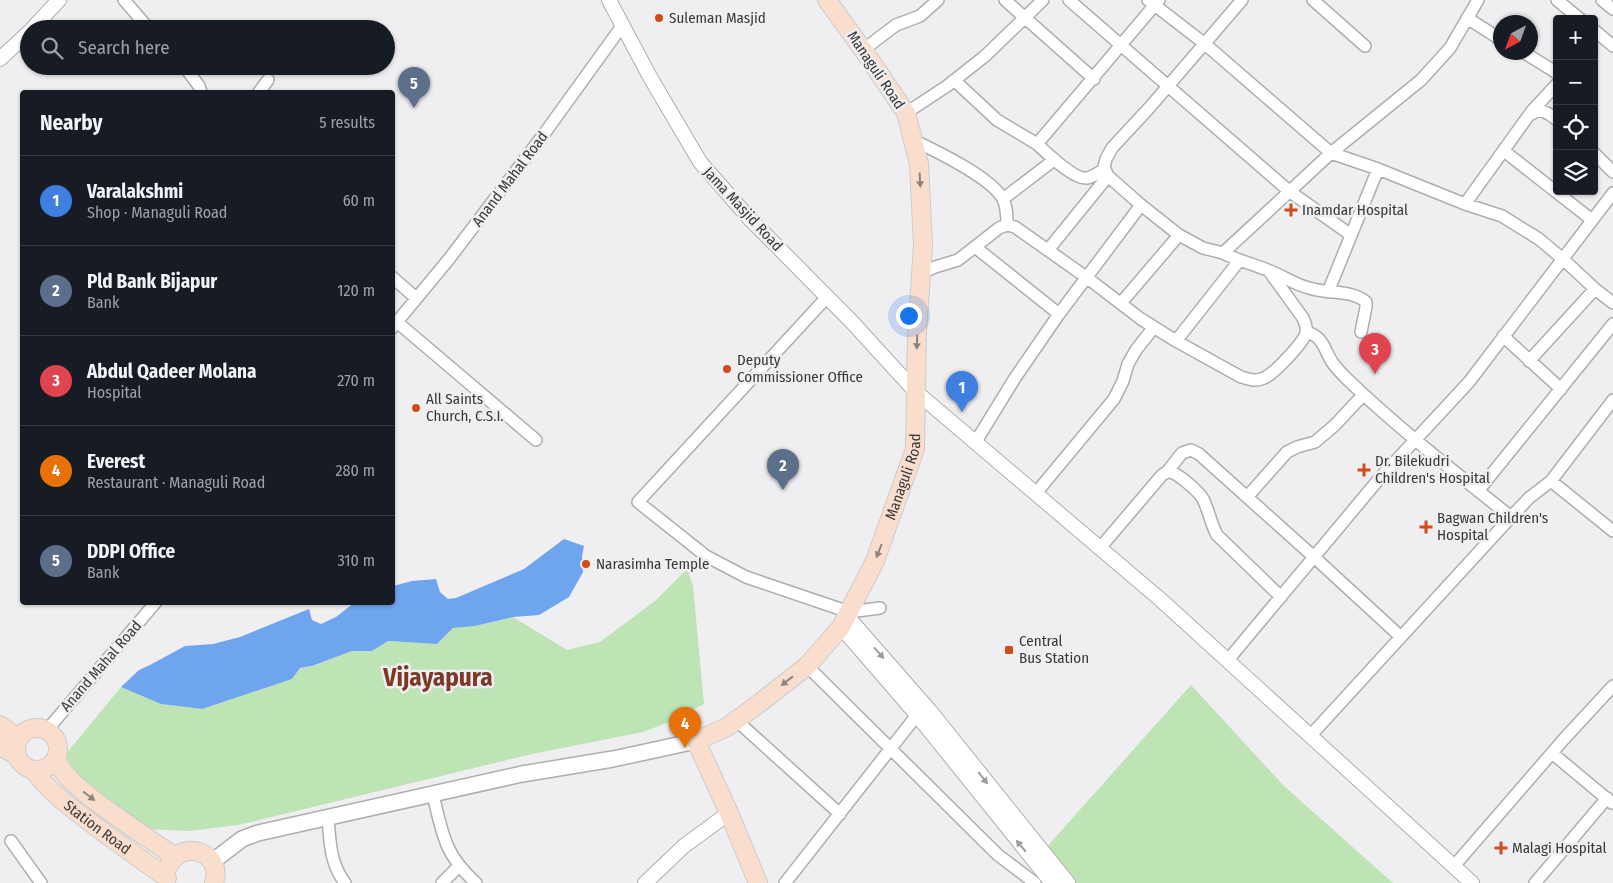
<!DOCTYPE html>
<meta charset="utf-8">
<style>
:root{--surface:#171b24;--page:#20242c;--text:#f1f3f6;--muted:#9ea1a6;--line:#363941;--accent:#ea580c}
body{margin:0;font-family:"Fira Sans Condensed",sans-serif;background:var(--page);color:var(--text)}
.controls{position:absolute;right:15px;top:15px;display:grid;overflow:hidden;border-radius:5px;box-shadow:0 1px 4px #0004}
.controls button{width:45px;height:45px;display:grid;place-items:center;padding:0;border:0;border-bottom:1px solid var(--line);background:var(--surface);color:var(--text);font:25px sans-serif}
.compass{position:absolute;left:1493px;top:15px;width:45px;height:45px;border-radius:50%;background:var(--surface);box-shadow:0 1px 4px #0004;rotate:221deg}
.you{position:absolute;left:908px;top:315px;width:18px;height:18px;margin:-12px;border:4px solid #fff;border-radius:50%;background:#1a73e8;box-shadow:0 0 0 8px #1a73e833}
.badge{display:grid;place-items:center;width:32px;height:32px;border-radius:50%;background:var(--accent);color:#fff;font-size:16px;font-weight:700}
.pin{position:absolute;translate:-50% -41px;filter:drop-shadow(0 1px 2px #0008)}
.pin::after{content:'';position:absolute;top:26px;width:18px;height:15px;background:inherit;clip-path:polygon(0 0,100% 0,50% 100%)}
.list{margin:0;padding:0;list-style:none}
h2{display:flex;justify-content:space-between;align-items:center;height:65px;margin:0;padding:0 20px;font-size:21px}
h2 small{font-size:16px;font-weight:400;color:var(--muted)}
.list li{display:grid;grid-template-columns:32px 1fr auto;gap:15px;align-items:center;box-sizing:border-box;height:90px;padding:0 20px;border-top:1px solid var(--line)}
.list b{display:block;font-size:19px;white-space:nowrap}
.list p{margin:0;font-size:16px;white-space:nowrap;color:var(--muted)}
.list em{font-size:16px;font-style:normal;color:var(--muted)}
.icon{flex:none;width:28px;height:28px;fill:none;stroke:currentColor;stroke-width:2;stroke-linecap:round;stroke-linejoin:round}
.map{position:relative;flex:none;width:1613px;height:883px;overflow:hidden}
.search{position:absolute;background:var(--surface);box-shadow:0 1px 4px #0004;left:20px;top:20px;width:375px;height:55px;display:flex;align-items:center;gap:12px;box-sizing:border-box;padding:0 18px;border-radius:28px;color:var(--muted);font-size:19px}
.panel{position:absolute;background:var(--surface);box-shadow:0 1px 4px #0004;left:20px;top:90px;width:375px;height:515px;border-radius:5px}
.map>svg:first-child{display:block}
.green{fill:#bee3b5}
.water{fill:#6fa4ee}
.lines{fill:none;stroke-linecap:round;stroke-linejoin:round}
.minor-casing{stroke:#adaeb0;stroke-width:14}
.tertiary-casing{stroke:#adaeb0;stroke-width:16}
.secondary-casing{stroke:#adaeb0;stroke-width:18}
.primary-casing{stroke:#ccc;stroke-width:20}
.minor{stroke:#fff;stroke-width:11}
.tertiary{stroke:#fff;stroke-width:14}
.secondary{stroke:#fff;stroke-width:15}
.primary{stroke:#f9dece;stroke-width:18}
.oneway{fill:#8f837d}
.oneway2{fill:#9c9c9c}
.poi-dot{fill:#d34b1a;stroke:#efeff2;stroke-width:2}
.labels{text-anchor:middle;stroke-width:5;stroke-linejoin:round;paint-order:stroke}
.poi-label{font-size:15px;fill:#39393a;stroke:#efeff2;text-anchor:start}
.street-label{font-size:15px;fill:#39393a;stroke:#efeff2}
.town-label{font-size:25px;font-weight:bold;fill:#7d3924;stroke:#efeff2}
</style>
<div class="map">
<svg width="1613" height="883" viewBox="0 0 1613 883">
<rect width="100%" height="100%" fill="#efeff2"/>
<path class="green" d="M687,569L693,586L704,704L669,722L643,732L532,754L238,825L189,831L145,829L78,777L65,755L121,687L161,704L202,709L292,679L300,668L313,666L352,651H372L388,641L437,644L453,628L475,626L513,617L567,650L600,642L655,601Z
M1191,685L1283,785L1393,883H1067L1045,849Z"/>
<path class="water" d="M564,539L584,546L582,556L583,572L569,597L539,615L513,617L475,626L453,628L437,644L388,641L372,651H352L312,666L300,668L292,679L202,709L161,704L121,687L139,670L150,665L185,646L213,644L240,637L309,609L312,620L321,624L336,617L354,603L392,602L393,586L412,581L436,579L440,592L448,599L456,598L524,569Z"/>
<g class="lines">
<defs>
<path id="minor" d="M124,0L149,29
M1005,0L1094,79
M1069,0L1289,191L1351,235
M1148,0L1205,44L1331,153L1378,169L1465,204L1502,216L1539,239L1564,260L1595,289L1613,303
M1242,0L1150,107L1112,148L1106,159L1104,167L1108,176L1141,205L1179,235L1203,248L1223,253L1331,153L1421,80L1450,48L1478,0
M1313,0L1365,46
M1557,0L1580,19
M1602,0L1613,9
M1467,18L1500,39
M1594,30L1613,46
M863,50L896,25L920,16L938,0
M1523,52L1557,73
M184,66L199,86L201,92
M955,81L997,120L1037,144
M259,92L268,80
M1531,112L1557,84
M906,113L947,86L985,56L1043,0
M913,140C936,151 991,177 1003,199C1007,208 1007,216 1007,225
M1504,151L1592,220
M1594,153L1613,172
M1105,169C1099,172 1093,177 1087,178C1074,180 1047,153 1037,144L1159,0
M1003,199L1054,160
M1465,204L1529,115L1540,110L1549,114L1557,120
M975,247L1059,314
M1048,250L1108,176
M1223,253C1239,261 1253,264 1270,271C1283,276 1296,285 1309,288C1327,294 1351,289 1366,302V307L1361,332
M920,274L935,267L958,260L999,228L1007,225L1015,227L1086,277L1141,319L1176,341L1241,377C1249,379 1256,382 1264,378C1274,374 1303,343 1306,333C1307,327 1305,322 1303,318L1269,271
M392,277L416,298
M1328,292L1378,169
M827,297L638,502L706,556L746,577L849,612L880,608
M1121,303L1179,235
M397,322L536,440
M392,328L449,259L544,134L622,26
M1306,332C1323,336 1324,349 1332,362C1336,368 1342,374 1347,379C1399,429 1455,472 1511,517
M1503,336L1561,389
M1176,341L1239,261
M1529,361L1595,289
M1613,400L1551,481L1613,531
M975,443L1015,378L1059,314L1141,205
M1167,472L1182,453L1191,450L1199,454L1314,557L1401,637
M1478,491L1613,324
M1036,493L1114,399L1123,381L1128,364L1136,350L1154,327
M1247,497L1287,452L1297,447L1315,442L1335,425L1363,395
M1100,548L1162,475C1165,473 1166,472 1170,472C1178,473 1199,492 1203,499C1209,511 1211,524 1217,535L1281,597
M1228,660L1379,479L1469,382L1613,193
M807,666L998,855L1035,883
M736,720L840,814
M47,730L156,602
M1311,735L1511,517L1529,498L1551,481
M1552,753L1612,803
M433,795C443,835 444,854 476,883
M328,818C330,842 330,863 345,883
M11,841L41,883
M1454,866L1564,739L1613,686
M442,883L459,866
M785,883L917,715
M1535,883L1607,798"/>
<path id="tertiary" d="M609,0L650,77L700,162L749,218L851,321L915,391L1161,600L1472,883
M32,29L59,0
M0,59L29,32
M847,616L930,711L1068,883
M841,627L917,715L1052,883
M645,883L684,846L729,813"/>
<path id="secondary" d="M212,862L242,839L258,833L522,774L613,759L696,741"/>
<g id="primary">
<path d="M0,725L18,738"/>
<circle cx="37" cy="749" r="21"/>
<path d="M0,746L16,755"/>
<path d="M56,761C68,781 84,792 102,806C126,824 151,840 175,857"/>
<path id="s1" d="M34,771C50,792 70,807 91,823C116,842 142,860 167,878"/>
<path d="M169,865C184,837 224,854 214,883"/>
<path id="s2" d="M758,883L729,813L696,741L727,727L761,702L807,666L841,627L875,561L915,449L917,333L923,245L919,164L906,113L866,54L827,0"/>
</g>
</defs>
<use href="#minor" class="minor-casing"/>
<use href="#tertiary" class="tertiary-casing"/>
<use href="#secondary" class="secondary-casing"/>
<use href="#primary" class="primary-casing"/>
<use href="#minor" class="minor"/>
<use href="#tertiary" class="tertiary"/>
<use href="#secondary" class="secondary"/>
<use href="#primary" class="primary"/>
</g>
<defs><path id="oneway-solid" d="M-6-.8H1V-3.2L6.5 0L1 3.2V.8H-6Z" transform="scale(1.25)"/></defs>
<g class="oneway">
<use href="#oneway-solid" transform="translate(920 180) rotate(87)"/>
<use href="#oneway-solid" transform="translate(917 342) rotate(92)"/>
<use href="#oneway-solid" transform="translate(879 551) rotate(111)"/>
<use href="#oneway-solid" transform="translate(787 681) rotate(142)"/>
<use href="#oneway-solid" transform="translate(89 796) rotate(37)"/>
</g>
<g class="oneway2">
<use href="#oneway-solid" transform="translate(879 653) rotate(49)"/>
<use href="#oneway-solid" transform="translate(983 778) rotate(52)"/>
<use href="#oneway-solid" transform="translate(1021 846) rotate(-130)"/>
</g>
<g class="poi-dot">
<circle cx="659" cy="18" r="5"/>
<path d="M1288.5 202.5h5v5h5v5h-5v5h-5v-5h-5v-5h5z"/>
<circle cx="727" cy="369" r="5"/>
<circle cx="416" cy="408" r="5"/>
<path d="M1361.5 462.5h5v5h5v5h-5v5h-5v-5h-5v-5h5z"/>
<path d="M1423.5 519.5h5v5h5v5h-5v5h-5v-5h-5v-5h5z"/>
<circle cx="586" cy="564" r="5"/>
<rect x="1004" y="645" width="10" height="10" rx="2.5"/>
<path d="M1498.5 840.5h5v5h5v5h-5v5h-5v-5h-5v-5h5z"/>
</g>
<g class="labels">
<g class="poi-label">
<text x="669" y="23">Suleman Masjid</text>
<text x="1302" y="215">Inamdar Hospital</text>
<text x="737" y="365">Deputy<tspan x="737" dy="17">Commissioner Office</tspan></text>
<text x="426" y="404">All Saints<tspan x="426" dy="17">Church, C.S.I.</tspan></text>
<text x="1375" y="466">Dr. Bilekudri<tspan x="1375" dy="17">Children's Hospital</tspan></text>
<text x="1437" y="523">Bagwan Children's<tspan x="1437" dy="17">Hospital</tspan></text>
<text x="596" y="569">Narasimha Temple</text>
<text x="1019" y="646">Central<tspan x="1019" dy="17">Bus Station</tspan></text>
<text x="1512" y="853">Malagi Hospital</text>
</g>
<g class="street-label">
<text transform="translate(876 70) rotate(56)" y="5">Managuli Road</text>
<text transform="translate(510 179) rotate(-53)" y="5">Anand Mahal Road</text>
<text transform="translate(743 209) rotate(47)" y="5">Jama Masjid Road</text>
<text dy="5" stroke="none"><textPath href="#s2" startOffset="505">Managuli Road</textPath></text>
<text transform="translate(101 666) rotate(-49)" y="5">Anand Mahal Road</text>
<text dy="5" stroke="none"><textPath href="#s1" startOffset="85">Station Road</textPath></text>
</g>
<g class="town-label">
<text x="438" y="686">Vijayapura</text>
</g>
</g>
</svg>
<div class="controls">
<button>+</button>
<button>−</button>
<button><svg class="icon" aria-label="locate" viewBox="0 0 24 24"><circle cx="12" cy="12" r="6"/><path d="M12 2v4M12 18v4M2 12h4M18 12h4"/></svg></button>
<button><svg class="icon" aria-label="layers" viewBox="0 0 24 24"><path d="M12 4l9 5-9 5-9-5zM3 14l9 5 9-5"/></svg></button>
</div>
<svg class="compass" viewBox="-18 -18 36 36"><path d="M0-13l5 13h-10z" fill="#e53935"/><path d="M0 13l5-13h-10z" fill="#9ea1a6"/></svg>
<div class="you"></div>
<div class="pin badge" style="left:962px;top:412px;background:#3f7fe0">1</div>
<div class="pin badge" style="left:783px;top:490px;background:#5c6f8a">2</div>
<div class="pin badge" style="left:1375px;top:374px;background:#e0444e">3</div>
<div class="pin badge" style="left:685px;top:748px;background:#e8710a">4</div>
<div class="pin badge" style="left:414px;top:108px;background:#5c6f8a">5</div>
<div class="search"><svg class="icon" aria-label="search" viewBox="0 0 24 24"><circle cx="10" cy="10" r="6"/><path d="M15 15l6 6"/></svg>Search here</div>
<section class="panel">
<h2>Nearby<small>5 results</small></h2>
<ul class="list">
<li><span class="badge" style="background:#3f7fe0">1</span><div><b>Varalakshmi</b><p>Shop · Managuli Road</p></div><em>60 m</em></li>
<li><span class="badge" style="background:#5c6f8a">2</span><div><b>Pld Bank Bijapur</b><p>Bank</p></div><em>120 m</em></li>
<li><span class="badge" style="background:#e0444e">3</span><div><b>Abdul Qadeer Molana</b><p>Hospital</p></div><em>270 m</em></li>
<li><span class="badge" style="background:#e8710a">4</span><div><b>Everest</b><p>Restaurant · Managuli Road</p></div><em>280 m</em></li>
<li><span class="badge" style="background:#5c6f8a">5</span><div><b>DDPI Office</b><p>Bank</p></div><em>310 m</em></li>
</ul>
</section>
</div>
